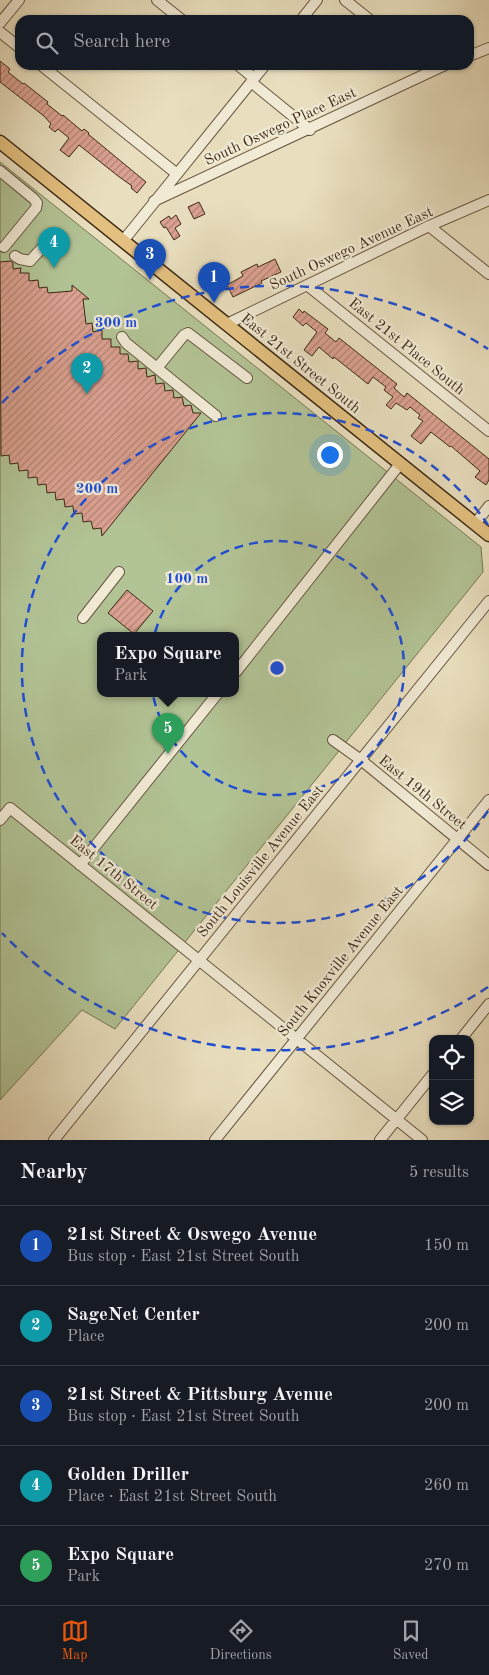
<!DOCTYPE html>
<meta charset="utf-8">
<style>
:root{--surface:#171b24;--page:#242831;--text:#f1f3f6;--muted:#9ea1a6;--line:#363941;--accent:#ea580c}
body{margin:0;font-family:"Old Standard TT",serif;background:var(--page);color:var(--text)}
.controls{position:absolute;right:15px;bottom:15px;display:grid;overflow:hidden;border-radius:10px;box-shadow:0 1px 4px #0004}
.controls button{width:45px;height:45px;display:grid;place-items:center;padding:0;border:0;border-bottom:1px solid var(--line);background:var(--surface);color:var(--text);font:25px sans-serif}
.you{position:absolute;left:329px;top:454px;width:18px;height:18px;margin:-12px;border:4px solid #fff;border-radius:50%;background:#1a73e8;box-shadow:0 0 0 8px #1a73e833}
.badge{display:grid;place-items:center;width:32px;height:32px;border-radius:50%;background:var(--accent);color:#fff;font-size:16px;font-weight:700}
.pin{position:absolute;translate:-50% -41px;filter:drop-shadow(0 1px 2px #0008)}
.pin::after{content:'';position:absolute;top:26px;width:18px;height:15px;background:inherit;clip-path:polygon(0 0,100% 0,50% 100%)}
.popup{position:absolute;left:97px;top:632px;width:142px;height:65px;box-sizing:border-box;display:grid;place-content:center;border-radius:10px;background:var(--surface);filter:drop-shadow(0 1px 4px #0005);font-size:16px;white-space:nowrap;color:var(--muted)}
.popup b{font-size:19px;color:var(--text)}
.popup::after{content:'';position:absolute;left:50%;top:100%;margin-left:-10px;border:10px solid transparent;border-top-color:var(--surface)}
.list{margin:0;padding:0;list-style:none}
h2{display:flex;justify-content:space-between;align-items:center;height:65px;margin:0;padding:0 20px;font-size:21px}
h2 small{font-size:16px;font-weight:400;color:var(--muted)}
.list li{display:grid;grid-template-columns:32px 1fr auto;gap:15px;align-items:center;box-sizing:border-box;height:80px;padding:0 20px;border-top:1px solid var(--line)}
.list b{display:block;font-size:19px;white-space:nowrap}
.list p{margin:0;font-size:16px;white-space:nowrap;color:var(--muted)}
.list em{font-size:16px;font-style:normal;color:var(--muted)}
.icon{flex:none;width:28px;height:28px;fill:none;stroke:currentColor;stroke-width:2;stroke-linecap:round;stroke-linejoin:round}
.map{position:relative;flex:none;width:489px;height:1140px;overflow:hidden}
.search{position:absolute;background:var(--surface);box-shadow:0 1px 4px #0004;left:15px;right:15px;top:15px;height:55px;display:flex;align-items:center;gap:12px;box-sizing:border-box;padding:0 18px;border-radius:15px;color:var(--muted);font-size:19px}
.sheet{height:465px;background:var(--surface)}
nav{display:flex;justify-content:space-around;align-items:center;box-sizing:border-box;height:70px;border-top:1px solid var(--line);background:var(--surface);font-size:14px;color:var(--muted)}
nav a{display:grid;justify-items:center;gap:2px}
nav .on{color:var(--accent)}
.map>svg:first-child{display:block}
.green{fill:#b2c395;stroke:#777655;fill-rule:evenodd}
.building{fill:url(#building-hatch);stroke:#3c2915}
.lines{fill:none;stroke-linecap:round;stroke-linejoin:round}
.minor-casing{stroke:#675640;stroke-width:12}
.major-casing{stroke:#3c2915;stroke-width:15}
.minor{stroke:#f1ead5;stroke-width:10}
.major{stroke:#e4c080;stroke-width:12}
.ring{fill:none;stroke:#1d4ed8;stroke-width:2.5;stroke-dasharray:9 6}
.labels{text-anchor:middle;stroke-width:4.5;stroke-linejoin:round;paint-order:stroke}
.street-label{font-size:15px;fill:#3c2915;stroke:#f1ead5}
.centre{fill:#1d4ed8;stroke:#f1ead5;stroke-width:2.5}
.ring-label{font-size:15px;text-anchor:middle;font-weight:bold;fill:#1d4ed8;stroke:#f1ead5;stroke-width:4.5;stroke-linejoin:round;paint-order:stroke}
</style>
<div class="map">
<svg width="489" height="1140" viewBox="0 0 489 1140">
<defs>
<pattern id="building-hatch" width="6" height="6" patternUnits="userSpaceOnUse" patternTransform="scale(1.25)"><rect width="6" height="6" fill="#dba191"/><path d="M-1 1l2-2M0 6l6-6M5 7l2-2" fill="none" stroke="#b38375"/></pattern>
</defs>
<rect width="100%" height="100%" fill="#e9dfbf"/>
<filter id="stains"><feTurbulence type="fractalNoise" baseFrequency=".004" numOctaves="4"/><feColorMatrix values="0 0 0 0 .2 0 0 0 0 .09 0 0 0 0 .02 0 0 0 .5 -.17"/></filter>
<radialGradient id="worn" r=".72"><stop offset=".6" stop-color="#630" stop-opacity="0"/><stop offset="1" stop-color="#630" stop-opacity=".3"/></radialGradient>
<path class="green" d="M0,162L481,547L483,572L115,1029L82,1010L0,1100ZM100,635H236V693H100Z"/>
<path class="building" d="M0,61L10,69L8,72L23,84L24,83L48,102L47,104L62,116L63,115L82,131L84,129L89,133L88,134L146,182L137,193L131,188L132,186L118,176L79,145L69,157L60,150L69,138L58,129L55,132L49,127L51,124L44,116L0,82Z
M199,202L205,214L194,219L188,207Z
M176,215L181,224L175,228L180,236L174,240L166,227L164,228L160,222L169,216L171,219Z
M275,259L281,272L261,281L262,283L233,297L227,285L243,276L241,272L257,264L258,267Z
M10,261L13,263V269L21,268L20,273H29V281L38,280L39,288L47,287L48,293L72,291V285L89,299H83L86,324L92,323L93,332L102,330V339H111V347H120V354H128L129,362L138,361V369L146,368L147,377L155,375L156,384L164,383L165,391L173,390L174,398L182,397L184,406L191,405L193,413H201L102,536L101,528L93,529L91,521L83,522L82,513L74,514L73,506L65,507L64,499L56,500L55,492L47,493L46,484L38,485L37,477L28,478V470L19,471L18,463L10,464L9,455L1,456L0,262Z
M299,309L303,313L304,311L328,329L325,333L336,342L339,338L397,384L394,388L404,397L407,393L489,459V480L486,485L475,477L480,471L451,446L450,447L431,432L421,444L411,436L423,421L418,418L420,415L410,407L407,410L396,403L391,409L386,405L393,397L384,390L386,387L373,377L368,384L334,357L333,359L319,347L312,356L304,350L317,332L306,323L303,326L293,317Z
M127,590L153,611L134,634L108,613Z"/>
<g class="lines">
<defs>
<path id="minor" d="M157,0L182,20
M345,0L370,20
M301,20L317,0
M0,23L19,0
M0,32L20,48
M469,56L489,48
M41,65L177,174
M238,65L254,78
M251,82L310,130
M0,171L34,199L37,203L36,208L4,247
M154,201L445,65
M429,226L489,274
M123,241L265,65
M46,244L54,234
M15,256L20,259L30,261L41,249
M307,285L489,431
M227,324L429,226L489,200
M122,337L126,343L216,416
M157,368L184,335L188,333L247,378
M475,524L489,506
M83,618L119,572
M236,672L400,464
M333,740L361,760L489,865
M0,820L10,808L422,1140
M80,865L218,693
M461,1039L489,1004
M54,1140L489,601
M215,1140L489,800
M380,1140L433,1074"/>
<path id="major" d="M0,142L489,535"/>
</defs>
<use href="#minor" class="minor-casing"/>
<use href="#major" class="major-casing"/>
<use href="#minor" class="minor"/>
<use href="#major" class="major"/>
</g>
<g class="ring">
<circle cx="277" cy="668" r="127"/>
<path d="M488 811A255 255 0 1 1 488 525"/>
<path d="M488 987A382 382 0 0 1 2 933M2 403A382 382 0 0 1 488 349"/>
</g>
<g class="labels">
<g class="street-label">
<text transform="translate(280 126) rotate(-25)" y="5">South Oswego Place East</text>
<text transform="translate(351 248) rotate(-25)" y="5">South Oswego Avenue East</text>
<text transform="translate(407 346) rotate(39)" y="5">East 21st Place South</text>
<text transform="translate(301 363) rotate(39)" y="5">East 21st Street South</text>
<text transform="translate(423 792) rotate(39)" y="5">East 19th Street</text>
<text transform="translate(260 861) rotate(-51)" y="5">South Louisville Avenue East</text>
<text transform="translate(114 872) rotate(39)" y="5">East 17th Street</text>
<text transform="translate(340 961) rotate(-51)" y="5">South Knoxville Avenue East</text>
</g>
</g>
<circle cx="277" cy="668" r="8" class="centre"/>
<g class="ring-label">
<text x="116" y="327">300 m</text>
<text x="97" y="493">200 m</text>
<text x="187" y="583">100 m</text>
</g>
<rect width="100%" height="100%" filter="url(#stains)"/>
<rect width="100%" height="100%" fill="url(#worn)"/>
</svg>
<div class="controls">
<button><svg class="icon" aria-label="locate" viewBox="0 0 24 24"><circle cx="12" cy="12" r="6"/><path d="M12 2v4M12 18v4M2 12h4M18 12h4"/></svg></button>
<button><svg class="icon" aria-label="layers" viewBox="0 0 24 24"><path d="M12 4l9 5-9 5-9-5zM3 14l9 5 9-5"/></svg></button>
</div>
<div class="you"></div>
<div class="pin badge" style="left:214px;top:303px;background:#1a4fb4">1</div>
<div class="pin badge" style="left:87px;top:394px;background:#0f9aa8">2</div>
<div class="pin badge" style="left:150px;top:280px;background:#1a4fb4">3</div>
<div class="pin badge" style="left:54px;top:268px;background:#0f9aa8">4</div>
<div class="pin badge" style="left:168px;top:754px;background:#2e9e5b">5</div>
<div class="popup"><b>Expo Square</b>Park</div>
<div class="search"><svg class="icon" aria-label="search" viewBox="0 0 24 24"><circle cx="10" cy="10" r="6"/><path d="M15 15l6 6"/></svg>Search here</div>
</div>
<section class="sheet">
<h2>Nearby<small>5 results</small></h2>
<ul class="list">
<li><span class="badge" style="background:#1a4fb4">1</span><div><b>21st Street &amp; Oswego Avenue</b><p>Bus stop · East 21st Street South</p></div><em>150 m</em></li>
<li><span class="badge" style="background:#0f9aa8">2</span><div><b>SageNet Center</b><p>Place</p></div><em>200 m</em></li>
<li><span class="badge" style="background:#1a4fb4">3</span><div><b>21st Street &amp; Pittsburg Avenue</b><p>Bus stop · East 21st Street South</p></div><em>200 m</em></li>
<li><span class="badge" style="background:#0f9aa8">4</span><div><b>Golden Driller</b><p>Place · East 21st Street South</p></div><em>260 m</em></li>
<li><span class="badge" style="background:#2e9e5b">5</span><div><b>Expo Square</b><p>Park</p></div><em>270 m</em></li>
</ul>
</section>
<nav>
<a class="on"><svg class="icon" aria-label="map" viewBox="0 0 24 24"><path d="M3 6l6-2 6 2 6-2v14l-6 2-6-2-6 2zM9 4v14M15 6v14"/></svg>Map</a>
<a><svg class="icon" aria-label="directions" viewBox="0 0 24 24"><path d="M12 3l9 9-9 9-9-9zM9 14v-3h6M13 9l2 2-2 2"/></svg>Directions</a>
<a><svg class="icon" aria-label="saved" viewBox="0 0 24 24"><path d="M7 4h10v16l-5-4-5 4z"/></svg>Saved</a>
</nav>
